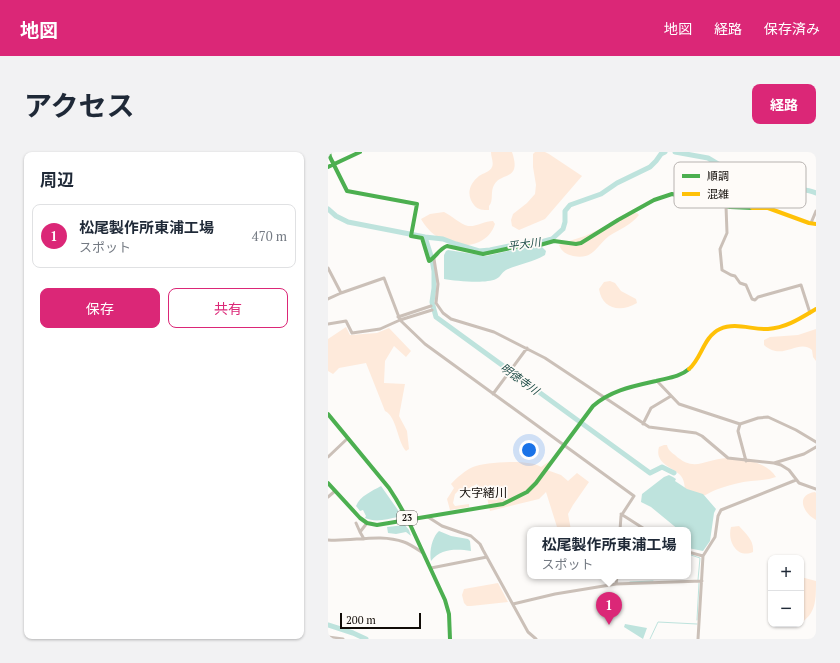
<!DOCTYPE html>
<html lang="ja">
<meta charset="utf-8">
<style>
:root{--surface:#fff;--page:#f2f2f3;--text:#1f2937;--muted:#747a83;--line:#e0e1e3;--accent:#db2777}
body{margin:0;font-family:"PT Serif","Noto Sans JP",serif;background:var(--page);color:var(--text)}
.controls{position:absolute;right:12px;bottom:12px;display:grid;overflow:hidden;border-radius:8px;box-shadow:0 1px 3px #0004}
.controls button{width:36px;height:36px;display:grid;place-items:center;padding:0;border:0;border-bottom:1px solid var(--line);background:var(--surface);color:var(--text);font:20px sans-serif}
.scale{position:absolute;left:12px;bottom:10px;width:81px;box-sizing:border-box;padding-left:4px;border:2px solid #110c08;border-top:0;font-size:11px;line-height:14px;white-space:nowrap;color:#110c08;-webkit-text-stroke:3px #fefbf8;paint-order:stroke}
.you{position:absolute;left:201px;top:298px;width:14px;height:14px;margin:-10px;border:3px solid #fff;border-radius:50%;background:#1a73e8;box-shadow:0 0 0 6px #1a73e833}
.badge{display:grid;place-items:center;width:26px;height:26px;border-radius:50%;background:var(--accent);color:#fff;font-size:13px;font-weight:700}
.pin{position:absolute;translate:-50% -33px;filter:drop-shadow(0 1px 2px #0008)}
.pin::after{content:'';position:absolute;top:21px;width:14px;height:12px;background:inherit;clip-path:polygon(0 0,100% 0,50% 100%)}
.popup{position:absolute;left:199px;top:375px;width:164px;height:52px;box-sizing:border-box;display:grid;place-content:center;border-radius:8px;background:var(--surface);filter:drop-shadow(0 1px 3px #0005);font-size:13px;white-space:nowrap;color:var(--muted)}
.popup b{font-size:15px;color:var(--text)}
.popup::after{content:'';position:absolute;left:50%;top:100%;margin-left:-8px;border:8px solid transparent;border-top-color:var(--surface)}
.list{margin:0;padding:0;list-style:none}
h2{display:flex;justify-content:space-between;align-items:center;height:52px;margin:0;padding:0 16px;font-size:17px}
h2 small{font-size:13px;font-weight:400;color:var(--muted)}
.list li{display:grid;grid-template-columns:26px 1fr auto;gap:12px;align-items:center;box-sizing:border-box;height:64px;margin:0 8px 8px;padding:0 8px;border:1px solid var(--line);border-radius:8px}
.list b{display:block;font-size:15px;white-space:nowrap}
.list p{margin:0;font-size:13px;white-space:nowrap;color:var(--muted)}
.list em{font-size:13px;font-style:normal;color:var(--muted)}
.actions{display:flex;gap:8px;padding:12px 16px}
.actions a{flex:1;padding:9px 0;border:1px solid var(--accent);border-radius:8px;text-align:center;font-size:14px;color:var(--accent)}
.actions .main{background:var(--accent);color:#fff}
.map{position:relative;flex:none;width:488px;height:487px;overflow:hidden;border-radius:8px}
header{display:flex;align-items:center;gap:24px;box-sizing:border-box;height:56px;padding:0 20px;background:var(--accent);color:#fff}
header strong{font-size:19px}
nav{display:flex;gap:22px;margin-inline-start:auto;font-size:14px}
.intro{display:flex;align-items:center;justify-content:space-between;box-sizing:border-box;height:96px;padding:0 24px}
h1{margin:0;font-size:28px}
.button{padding:10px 18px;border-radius:8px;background:var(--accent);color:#fff;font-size:14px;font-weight:700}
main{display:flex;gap:24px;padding:0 24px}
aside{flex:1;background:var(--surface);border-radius:8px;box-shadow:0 1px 3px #0004}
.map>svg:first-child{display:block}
.green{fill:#feeadb}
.water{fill:#bee3dd}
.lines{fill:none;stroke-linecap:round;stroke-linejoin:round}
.stream{stroke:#bee3dd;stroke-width:1}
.river{stroke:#bee3dd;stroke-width:5}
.street{stroke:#cbc0b8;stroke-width:3}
.fast{stroke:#4caf50;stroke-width:4}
.slow{stroke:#ffc107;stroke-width:4}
.labels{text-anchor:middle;stroke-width:3.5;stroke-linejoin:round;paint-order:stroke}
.shield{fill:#fefbf8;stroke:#585450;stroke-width:1}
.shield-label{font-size:9px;font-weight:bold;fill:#110c08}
.water-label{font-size:11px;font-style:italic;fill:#1b4a45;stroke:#fefbf8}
.quarter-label{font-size:12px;fill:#110c08;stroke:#fefbf8}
.key{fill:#fefbf8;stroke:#b7b3b0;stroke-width:1}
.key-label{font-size:11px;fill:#110c08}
</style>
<header>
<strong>地図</strong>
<nav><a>地図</a><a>経路</a><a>保存済み</a></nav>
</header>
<div class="intro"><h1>アクセス</h1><a class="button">経路</a></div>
<main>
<aside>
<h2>周辺<small></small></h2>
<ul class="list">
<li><span class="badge">1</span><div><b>松尾製作所東浦工場</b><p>スポット</p></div><em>470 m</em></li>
</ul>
<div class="actions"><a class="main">保存</a><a>共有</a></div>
</aside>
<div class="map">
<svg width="488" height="487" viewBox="0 0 488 487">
<rect width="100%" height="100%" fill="#fdfbf9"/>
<path class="green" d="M163,0H184C194,29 173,20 166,33C162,40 166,48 161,54V58C155,58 150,58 146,53C138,43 141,32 151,24C155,21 162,20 164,15C166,11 163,5 163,0Z
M207,0H217L221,2L254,24L217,67L191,78L184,74L183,68L185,62L199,51L207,42L208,33L205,15V2Z
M116,60C123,63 132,72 140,74C148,75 157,69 165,69L167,72C164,81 159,86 151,90C129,100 104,87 93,67L102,62Z
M305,61H309L311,63C303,73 292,77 281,84C268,94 266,108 245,104C238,102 234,100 231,93L235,91L257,84Z
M282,129L287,131L293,139L308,147L309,151C292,161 274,157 271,137L276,130Z
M18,175L22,183L49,181L61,176L83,199L78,205L66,194L57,209L56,231L77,232L71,264L79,279L81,297L78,299C69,289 69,265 57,259L38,211L11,216L5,222L0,219V187Z
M488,177V209L485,205L484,198C470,186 455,210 436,193V188L442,185L470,183Z
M336,293H339C340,298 343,300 347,303C366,321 377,307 399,306C415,305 440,311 448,325C440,328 432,328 423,329C413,330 402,333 393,336C376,341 377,349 357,343C357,337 357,329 353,324C346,316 326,312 331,295Z
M226,306L219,318L233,323L240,329L249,321L261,330L245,353L240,362L243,378H225L224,377L229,375L218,340L211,347L162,359L158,341L152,342L149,332L132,341L130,339L127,342L125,351L127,354L141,352V355L122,358L119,347L126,336L123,332C128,326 138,318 145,315C158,310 202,307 213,315Z
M487,340L488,341V368C475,361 467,343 487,340Z
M411,374C419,383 426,388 425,400C409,407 399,389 403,375Z
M473,425L488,429C488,448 488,461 473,471Z
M170,431L180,450L143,454H139L136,451L134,443L136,437Z"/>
<path class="water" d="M202,94L214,95L218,99L217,103C205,110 192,112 180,117C174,119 173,125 168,127C158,132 128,129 116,127V103L118,99L120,98L158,104Z
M341,323L345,325L348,327L347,329L359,337L375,342L388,357L386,361L382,389L375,399L360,396V378H351L323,355L313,350L314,342L336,325Z
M53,334L72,361L70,365C59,367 48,371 37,366L38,364L35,358L32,359L28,354C32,344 44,339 53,334Z
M77,373L81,378L83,384L78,380L68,382L60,381L59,375Z
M111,379L123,384L140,387L142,389L143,399C129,397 113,396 103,409C101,400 104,385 111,379Z
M297,472L319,476L315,487L296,475Z"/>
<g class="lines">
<path class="stream" d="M360,402L372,406L370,428
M302,430L325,429
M369,468L371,431
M322,487L330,470L369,472"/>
<path class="river" d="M347,0L380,6L395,15L441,18C447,23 449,31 456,34C466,39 478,36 488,41
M0,57L8,64L20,70L97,85L115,87L128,92L151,99L162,98L201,90H213L224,87L235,77L237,70V59L242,53L273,42L289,31L322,15L328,9L333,2L337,0
M97,85L104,107L106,119V136L104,150L108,165L322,321L334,315L346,321
M0,473L25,481L38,487"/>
<path class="street" d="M398,54L399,81L392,97L394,118L403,123L407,124L412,131L418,133L424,147L427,148L430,145L473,133L482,161
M483,71L488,59
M106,107L110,132L108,151L115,161L123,167L166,180L217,206L321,275L368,281L374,284L400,306L446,311L453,313L461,318L471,331L488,337
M0,116L13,141
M0,147L13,141L56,126L72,168L97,192L306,344L293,364L292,378
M70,165L103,154
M0,172L18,169L24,181L52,177L72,168L104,158
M329,229L351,252L412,272L430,266L440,265L468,278L488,290
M165,242L199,196
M315,272L323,256L343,244
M412,272L410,279L418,309
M0,305L20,286
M446,311L476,302L488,295
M0,345L7,339
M293,362L318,378
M100,365L114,374L143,384L152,392L155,398L200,480L208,487
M28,371L32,380
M36,387L32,380L39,371
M0,388C25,390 51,381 76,390C82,392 89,397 95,401
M360,400L375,404
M103,416L159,405
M288,432L289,424
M185,452L227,442L288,432L374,429
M0,485L15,487
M370,487L375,404L387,385L390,364L393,358L468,328"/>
<path class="fast" d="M1,0L2,5L19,39L89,52L83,84L94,86L101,109C108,105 111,97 119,94L155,102L201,92L212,93L226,89L248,92L253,91L290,68L326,48L344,42L356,45H378L392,52L402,55L424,56
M0,15L32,0
M0,262L61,336L68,347L80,368L117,448L121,462L122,487
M0,331L32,366L39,371L49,373L175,352L199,340L208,331L265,254C283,238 306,234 328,229C339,226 352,225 361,217"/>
<path class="slow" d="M424,56H440L481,71L488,72
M361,217C374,206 375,185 392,177C407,170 425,178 440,177C458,176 473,166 488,157"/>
</g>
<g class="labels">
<rect class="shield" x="69" y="359" width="20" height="14" rx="3"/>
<g class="shield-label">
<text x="79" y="369">23</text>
</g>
<g class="water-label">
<text transform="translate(196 92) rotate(-8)" y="4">平大川</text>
<text transform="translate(192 227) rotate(36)" y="4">明徳寺川</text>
</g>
<g class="quarter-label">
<text x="155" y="345">大字緒川</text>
</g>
</g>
<rect x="346" y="10" width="132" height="46" rx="6" class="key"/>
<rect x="354" y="22" width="18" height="4" fill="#4caf50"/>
<rect x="354" y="40" width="18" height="4" fill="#ffc107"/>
<g class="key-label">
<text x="379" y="28">順調</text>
<text x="379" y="46">混雑</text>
</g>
</svg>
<div class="controls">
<button>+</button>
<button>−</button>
</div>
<div class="scale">200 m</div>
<div class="you"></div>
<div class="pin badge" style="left:281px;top:473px">1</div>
<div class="popup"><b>松尾製作所東浦工場</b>スポット</div>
</div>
</main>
